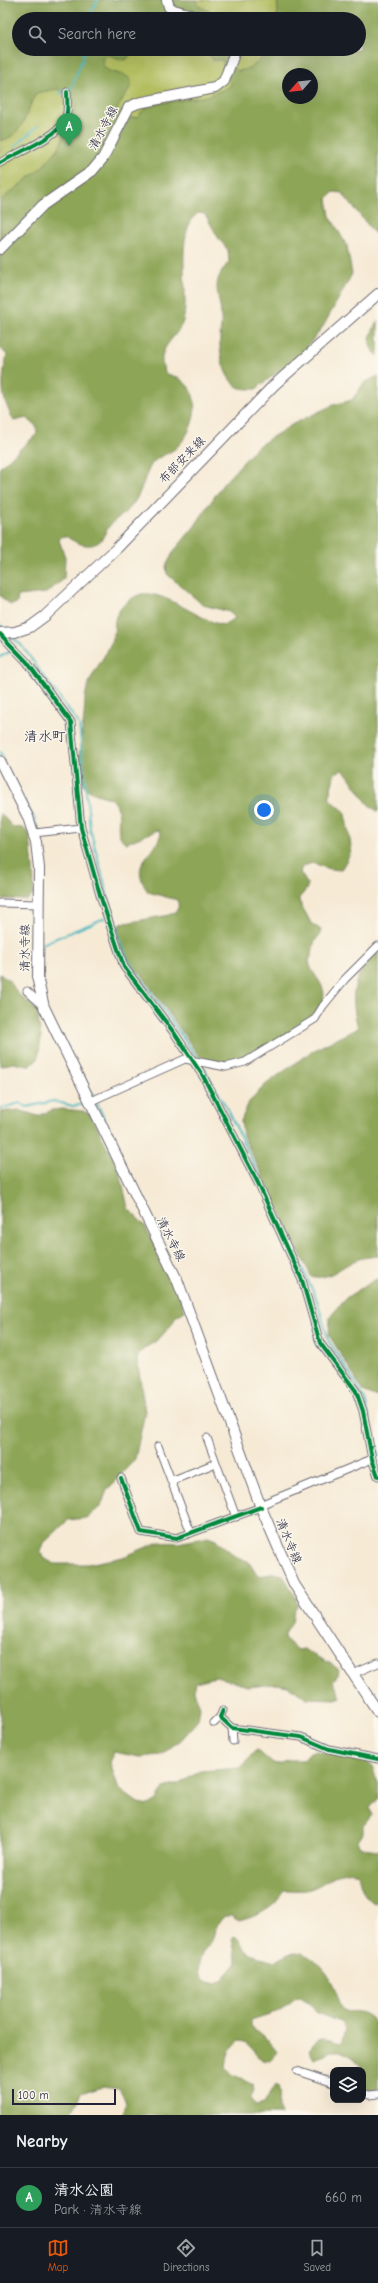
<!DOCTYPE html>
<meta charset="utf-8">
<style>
:root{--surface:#171b24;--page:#20242c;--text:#f1f3f6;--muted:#9ea1a6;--line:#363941;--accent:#ea580c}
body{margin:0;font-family:"Comic Neue","Klee One",sans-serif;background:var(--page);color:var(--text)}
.controls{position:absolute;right:12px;bottom:12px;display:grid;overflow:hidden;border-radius:8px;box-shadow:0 4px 16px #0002}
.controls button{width:36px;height:36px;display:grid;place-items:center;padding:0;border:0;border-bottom:1px solid var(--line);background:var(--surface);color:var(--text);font:20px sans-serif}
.compass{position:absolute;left:282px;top:68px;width:36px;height:36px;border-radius:50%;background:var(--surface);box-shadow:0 4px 16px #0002;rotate:242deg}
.scale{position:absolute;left:12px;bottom:10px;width:104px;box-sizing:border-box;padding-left:4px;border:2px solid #22223b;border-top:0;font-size:11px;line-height:14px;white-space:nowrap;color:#22223b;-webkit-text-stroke:3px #fbf7ec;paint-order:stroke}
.you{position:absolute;left:264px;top:810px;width:14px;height:14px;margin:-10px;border:3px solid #fff;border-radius:50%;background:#1a73e8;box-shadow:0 0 0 6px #1a73e833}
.badge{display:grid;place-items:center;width:26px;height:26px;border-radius:50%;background:var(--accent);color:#fff;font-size:13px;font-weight:700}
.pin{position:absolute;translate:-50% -33px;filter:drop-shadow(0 1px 2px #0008)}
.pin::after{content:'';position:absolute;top:21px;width:14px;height:12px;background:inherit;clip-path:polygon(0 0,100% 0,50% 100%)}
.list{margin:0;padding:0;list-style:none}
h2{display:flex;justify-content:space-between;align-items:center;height:52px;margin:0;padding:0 16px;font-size:17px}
h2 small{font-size:13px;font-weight:400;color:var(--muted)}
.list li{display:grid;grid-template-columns:26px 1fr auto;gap:12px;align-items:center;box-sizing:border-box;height:60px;padding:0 16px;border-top:1px solid var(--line)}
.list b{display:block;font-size:15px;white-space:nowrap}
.list p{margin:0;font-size:13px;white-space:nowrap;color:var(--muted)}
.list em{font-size:13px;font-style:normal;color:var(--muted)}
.icon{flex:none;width:22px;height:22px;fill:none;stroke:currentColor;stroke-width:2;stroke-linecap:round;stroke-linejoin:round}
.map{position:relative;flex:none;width:378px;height:2115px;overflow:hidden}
.search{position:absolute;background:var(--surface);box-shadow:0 4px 16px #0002;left:12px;right:12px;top:12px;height:44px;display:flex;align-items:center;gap:10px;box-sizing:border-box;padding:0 14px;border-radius:22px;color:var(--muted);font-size:15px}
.sheet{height:112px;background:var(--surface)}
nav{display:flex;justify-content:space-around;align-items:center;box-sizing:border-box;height:56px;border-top:1px solid var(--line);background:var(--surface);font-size:11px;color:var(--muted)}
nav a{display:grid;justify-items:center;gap:2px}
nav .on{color:var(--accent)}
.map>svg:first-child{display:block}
.green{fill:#b2be60;stroke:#6a704e}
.forest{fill:#8da556;stroke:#586448;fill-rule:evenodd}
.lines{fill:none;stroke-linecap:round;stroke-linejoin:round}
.stream{stroke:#48b7c1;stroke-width:2}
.street-casing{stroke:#6c6871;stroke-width:9}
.secondary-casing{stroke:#6c6871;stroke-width:12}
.street{stroke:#fff;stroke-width:7}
.secondary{stroke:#fff;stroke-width:10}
.cycleway-casing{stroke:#fbf7ec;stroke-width:6}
.cycleway{stroke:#00873e;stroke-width:4}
.labels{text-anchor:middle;stroke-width:3;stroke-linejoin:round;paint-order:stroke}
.street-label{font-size:12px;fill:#22223b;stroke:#fbf7ec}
.quarter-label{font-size:14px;fill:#22223b;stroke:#fbf7ec}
</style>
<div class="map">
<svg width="378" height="2115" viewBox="0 0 378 2115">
<rect width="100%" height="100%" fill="#fbf7ec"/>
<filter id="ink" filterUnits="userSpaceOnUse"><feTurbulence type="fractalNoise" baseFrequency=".025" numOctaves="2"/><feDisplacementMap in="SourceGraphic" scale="8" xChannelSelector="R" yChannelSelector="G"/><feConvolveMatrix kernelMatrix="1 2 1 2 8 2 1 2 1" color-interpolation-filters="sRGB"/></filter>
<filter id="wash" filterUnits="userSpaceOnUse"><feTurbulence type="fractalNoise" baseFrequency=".012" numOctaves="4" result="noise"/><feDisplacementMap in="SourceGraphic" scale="16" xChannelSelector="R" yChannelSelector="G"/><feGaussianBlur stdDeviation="0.9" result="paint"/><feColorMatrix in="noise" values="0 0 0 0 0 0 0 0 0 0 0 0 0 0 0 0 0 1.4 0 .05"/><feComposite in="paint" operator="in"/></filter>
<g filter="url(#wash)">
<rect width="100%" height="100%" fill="#f6ead5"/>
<path class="green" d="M0,0H309L305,19H19V49H299L288,74L0,300Z"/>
<path class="forest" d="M0,0H197L199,6L225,19H19V49H134L127,59L124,60L109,55L103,57C99,77 123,69 131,80V86L117,109L121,115L130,118L138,117L143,110L151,105L208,96L229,87L231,83L224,74L223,60H213L205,49H243L239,55H231L230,63L238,71C250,69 263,62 266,49H359V19H276L278,12L277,0H378V234H375L342,193L334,192L327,198L330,216L347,246L352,274L324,325L304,351L256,389C251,389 244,389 240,388C224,381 219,354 220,338C220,331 222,324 221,317C220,291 209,285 229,262L228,250L219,239L205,214L198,213C174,231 189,290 184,317C181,338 151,347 166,374C205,381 200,426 176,448C169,454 157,456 151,465C144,477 142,492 133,504C128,512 118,517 111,524C107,528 106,533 103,538C93,551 76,544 66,536L61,537L59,540L65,557L64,579L46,593L18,596L17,603L11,605L0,596V467L37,434L36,426L27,418L14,421C0,395 1,385 7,355L0,348V201L42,167L58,149L72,120L75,107L71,96L58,89L36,93C26,111 24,136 0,141ZM288,74H312V98H288Z
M378,320V356C364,344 371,334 378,320Z
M378,376V812L368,804L347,774L342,770L335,773L329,796C332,804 338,805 344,811C345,813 352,847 351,850C350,856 344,864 341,870L329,869L312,863L302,867L300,872L308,885L306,890L299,898V901L311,923L321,930C320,937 315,939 314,944C312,951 313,954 309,960C310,976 328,983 323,1001C317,1020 247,1063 227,1065C219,1067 205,1061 199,1056L141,974C129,964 111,941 120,924L169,915L176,911L179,906L177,900L148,892C127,861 155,857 161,833L158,830L126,843C112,833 123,817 116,804C110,793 86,798 81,779C76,758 82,737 84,716C85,705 84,693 89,683C95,668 106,656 112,641C115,634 114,627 115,620C117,609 131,596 142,594C166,591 198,620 223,625L235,618L230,612L203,605L167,574L166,566L174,551L194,527L223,484L258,446L293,424L333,405L352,400L364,383Z
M0,813L13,827L23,828L30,834L34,882L33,895L27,900L0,899Z
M378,952V1256C372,1257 365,1257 359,1259C343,1264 329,1282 311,1276L243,1136L241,1121L249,1102L265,1085L312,1051L358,1028C350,996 351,975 378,952Z
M0,974L10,981L17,993L37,1010L41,1038L38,1059L28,1066L13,1063L0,1066Z
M62,1109L83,1111L91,1115L120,1172L128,1208L145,1226L178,1290L185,1311L175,1317L173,1323L157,1341L144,1348L137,1358L145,1412L135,1459L107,1490L101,1506L87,1518L68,1520L44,1543L41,1552L43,1558L55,1564H88L123,1557L159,1542L178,1543L208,1537L216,1540L239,1559L248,1561L257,1575C268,1577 269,1571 283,1575L296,1598L297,1606C292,1612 294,1615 292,1622C289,1629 285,1631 284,1639L297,1650L304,1649C315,1658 329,1660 339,1670L338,1675L333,1681L341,1697L336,1699L307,1698L288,1686L275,1684L248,1687L238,1682L215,1677L196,1682L194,1691L200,1707L198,1720L180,1740L161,1755L140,1757L114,1752L110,1763L119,1789L138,1803L149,1805L157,1800L164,1788L179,1784L200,1771L240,1768C248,1763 249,1755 257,1750L272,1763L279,1764L290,1760H303L310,1752L316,1751L365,1760L372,1766L378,1783V1799L370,1808L372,1815L363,1826V1834L358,1841V1845L363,1848L378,1850V1902L374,1904C363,1897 360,1885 358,1873C341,1866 323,1887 306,1890C299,1891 291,1890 284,1890C279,1895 278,1902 273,1905C264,1913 250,1918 239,1921L231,1916H225C215,1924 216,1931 211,1942C209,1946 205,1948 203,1952C195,1966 198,1984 216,1983L223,1979L237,1963L232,1939L234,1936C240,1938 242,1947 247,1951C253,1957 267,1958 275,1961L288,1954L302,1952C328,1968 333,1981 342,2009L347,2012C361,2010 370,2014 378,2027V2088L371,2092L364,2085L363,2070L355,2059L349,2055L340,2051H331L314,2059L309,2050C319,2035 323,2038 339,2043L342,2041L345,2030L342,2023L317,2013L311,2004L297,1997L279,2011L251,2020V2026L272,2044L278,2052L270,2061L262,2060L246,2042L239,2041C230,2047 227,2057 226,2067L232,2074L253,2085L254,2090L250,2099L257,2105L264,2103L275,2085L278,2086C282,2098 276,2107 281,2115H121L126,2102L119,2089L102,2087L81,2094L69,2115H0V1112L18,1110L38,1116L52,1110Z
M378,1278V1397L363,1391L329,1335L330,1317L347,1297Z"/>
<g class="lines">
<path class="stream" d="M87,19L98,0
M60,94L63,91L71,89L84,55L81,49
M14,147L38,126
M0,625L5,629
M12,637L22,646L79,724L90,829L116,927L128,960L198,1059
M0,657L13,650
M0,752L3,758
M24,799L34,818L38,831
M42,944L105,918
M202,1065L229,1112L317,1300L328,1340L365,1399L378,1457
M84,1078L94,1097
M96,1101L110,1132
M0,1109L20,1103L27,1107L53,1101L73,1106L87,1104"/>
</g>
</g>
<g filter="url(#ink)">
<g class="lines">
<defs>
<path id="street" d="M0,163C16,153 58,137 65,120C69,112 67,100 67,92
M0,634L27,662L71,722L81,828L100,895L124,967L175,1034L203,1076L258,1183L302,1280L320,1343L356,1391L363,1411L372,1459L378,1476
M34,833L81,828
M0,903L38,904
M27,991L44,1007
M89,1102L185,1059L226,1067L245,1062L315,1019L323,1006L345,979L378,946
M207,1438L236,1517
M158,1446L191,1533
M121,1478L141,1532L177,1538L261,1507
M171,1481L216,1463
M260,1505L372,1459
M353,1674L378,1663
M223,1710L220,1717L232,1728L301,1737L329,1749L378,1759
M214,1723L220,1717
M232,1728L233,1741
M297,2071L333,2083
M363,2094L370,2095L378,2094"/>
<path id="secondary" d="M167,0L169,7L174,10L205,19
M0,249L43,205L92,171L103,158L129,107L138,103L215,88L224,81L236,49
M0,633L15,632L30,627L45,616L117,548L274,385L378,294
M0,761L28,817L36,842L39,868L38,981L44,1007L178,1282L260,1505L294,1584L378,1712"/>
</defs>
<use href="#street" class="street-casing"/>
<use href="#secondary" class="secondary-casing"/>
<use href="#street" class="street"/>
<use href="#secondary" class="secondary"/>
<defs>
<path id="cycleway" d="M0,163C16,153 58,137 65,120C69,112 67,100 67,92
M0,634L27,662L71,722L81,828L100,895L124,967L175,1034L203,1076L258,1183L302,1280L320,1343L356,1391L363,1411L372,1459L378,1476
M121,1478L141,1532L177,1538L261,1507
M223,1710L220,1717L232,1728L301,1737L329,1749L378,1759"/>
</defs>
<use href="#cycleway" class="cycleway-casing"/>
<use href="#cycleway" class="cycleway"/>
</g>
</g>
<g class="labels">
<g class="street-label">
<text transform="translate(103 128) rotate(-62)" y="4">清水寺線</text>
<text transform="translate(182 460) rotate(-46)" y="4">布部安来線</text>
<text transform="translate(25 948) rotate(-90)" y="4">清水寺線</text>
<text transform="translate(171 1239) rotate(63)" y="4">清水寺線</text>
<text transform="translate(289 1541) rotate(67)" y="4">清水寺線</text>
</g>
<g class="quarter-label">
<text x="45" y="741">清水町</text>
</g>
</g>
</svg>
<div class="controls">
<button><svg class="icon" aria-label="layers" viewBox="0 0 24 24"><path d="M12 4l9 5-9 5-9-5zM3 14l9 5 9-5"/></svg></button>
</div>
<svg class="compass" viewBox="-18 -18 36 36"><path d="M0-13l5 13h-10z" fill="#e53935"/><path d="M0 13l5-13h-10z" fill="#9ea1a6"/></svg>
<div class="scale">100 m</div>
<div class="you"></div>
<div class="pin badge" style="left:69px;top:146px;background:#2e9e5b">A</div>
<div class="search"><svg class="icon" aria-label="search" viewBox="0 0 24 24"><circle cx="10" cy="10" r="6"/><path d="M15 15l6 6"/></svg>Search here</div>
</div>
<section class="sheet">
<h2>Nearby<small></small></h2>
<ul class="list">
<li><span class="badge" style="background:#2e9e5b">A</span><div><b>清水公園</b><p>Park · 清水寺線</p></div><em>660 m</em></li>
</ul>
</section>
<nav>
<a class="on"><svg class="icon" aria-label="map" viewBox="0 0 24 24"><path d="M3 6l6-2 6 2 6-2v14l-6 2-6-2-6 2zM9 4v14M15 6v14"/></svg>Map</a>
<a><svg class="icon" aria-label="directions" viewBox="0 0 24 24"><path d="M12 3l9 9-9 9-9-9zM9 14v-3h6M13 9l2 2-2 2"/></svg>Directions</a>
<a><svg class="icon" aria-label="saved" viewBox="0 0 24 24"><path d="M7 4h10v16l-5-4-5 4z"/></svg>Saved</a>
</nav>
